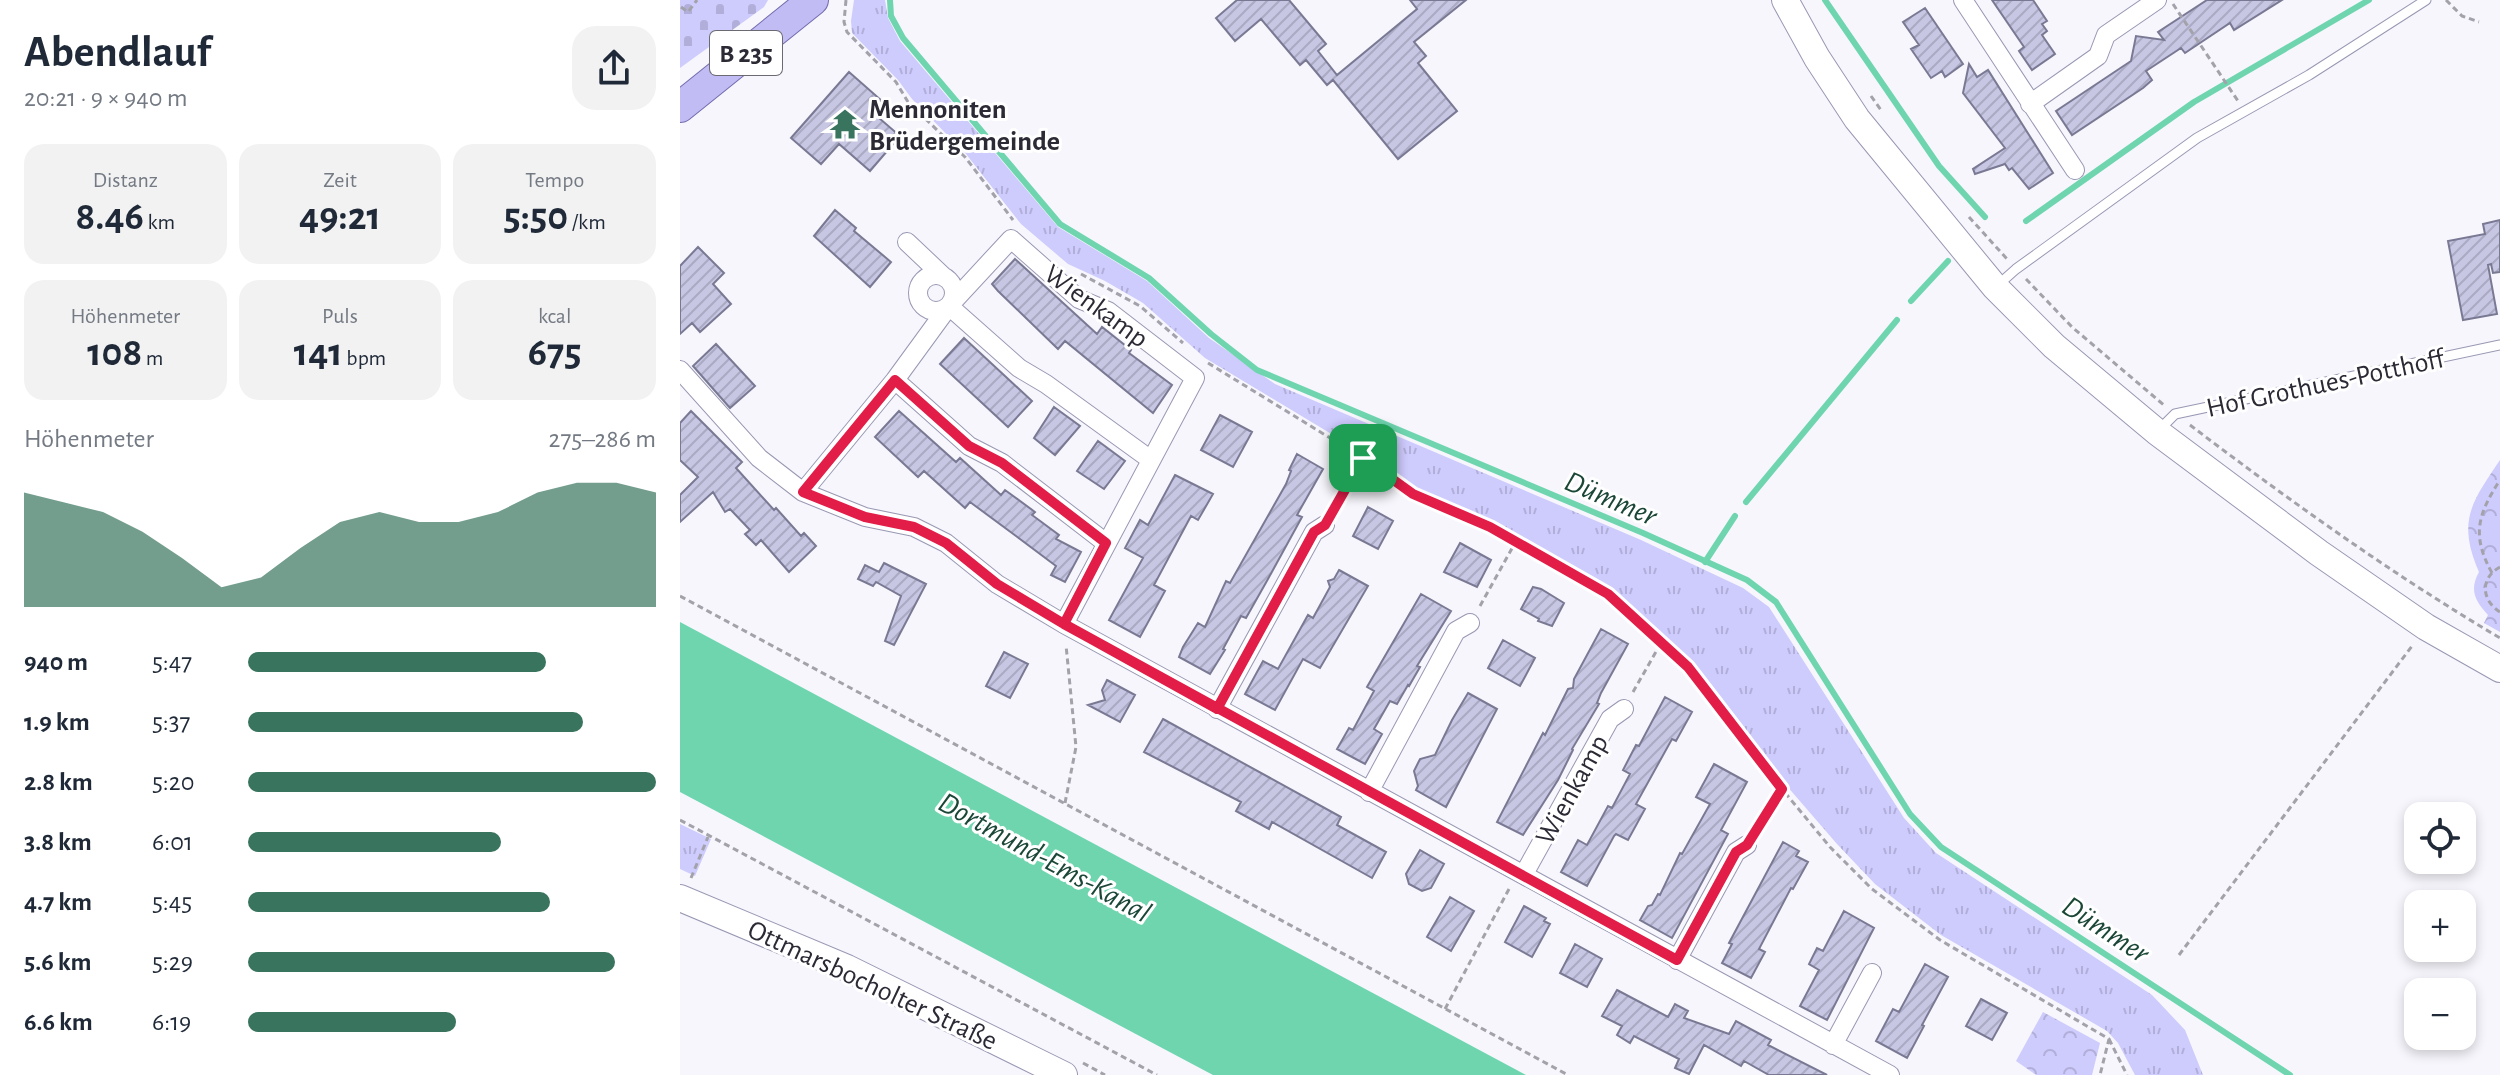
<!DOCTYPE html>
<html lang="de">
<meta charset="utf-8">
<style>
body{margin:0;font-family:"Alegreya Sans",sans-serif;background:#f2f2f3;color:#1f2937;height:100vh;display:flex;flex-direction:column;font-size:30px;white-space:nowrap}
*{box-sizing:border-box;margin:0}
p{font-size:26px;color:#747a83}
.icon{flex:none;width:44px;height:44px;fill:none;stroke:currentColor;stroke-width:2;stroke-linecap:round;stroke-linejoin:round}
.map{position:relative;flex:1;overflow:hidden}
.sheet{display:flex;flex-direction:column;background:#fff;width:680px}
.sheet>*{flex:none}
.fabs{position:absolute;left:1724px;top:802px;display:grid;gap:16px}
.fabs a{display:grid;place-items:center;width:72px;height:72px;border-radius:16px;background:#fff;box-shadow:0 4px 12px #0003;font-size:40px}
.pin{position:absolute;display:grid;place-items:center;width:68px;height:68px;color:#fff;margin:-34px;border-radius:16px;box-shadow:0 4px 12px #0006}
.round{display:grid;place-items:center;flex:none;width:84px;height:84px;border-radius:24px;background:#f2f2f3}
.head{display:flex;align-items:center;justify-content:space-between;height:136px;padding:0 24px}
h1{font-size:44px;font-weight:700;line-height:60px}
.stats{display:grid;grid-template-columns:repeat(3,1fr);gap:12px;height:136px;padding:8px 24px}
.stats div{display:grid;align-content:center;border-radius:20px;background:#f2f2f3;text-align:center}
.stats b{font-size:40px;font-weight:700}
.stats small{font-size:22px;font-weight:400}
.stats p{font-size:22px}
.chart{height:224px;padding:16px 24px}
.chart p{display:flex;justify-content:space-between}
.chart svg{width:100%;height:144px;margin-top:8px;fill:#39745e;opacity:.7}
ul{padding:0 24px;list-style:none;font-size:26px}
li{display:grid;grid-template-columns:128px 96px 1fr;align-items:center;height:60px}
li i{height:20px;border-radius:10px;background:#39745e}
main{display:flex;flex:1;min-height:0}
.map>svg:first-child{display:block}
.grass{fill:url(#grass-tufts)}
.forest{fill:url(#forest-crowns)}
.cemetery{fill:url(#cemetery-stones)}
.water{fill:#6fd5af}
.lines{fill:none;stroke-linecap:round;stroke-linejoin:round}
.stream{stroke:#6fd5af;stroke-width:6}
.building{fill:url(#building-hatch);stroke:#7a7994;stroke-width:2}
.lane-casing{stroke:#9998b3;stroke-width:11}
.street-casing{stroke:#9998b3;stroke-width:20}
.secondary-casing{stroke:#9998b3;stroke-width:28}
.primary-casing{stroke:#736cad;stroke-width:32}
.path{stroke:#a3a2aa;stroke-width:3;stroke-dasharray:6 4;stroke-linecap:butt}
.lane{stroke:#fff;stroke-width:9}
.street{stroke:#fff;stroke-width:18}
.secondary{stroke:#fff;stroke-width:26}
.primary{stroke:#c2bcf5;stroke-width:30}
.route-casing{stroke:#fff;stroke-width:16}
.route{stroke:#e11d48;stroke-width:10}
.labels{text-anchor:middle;stroke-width:6;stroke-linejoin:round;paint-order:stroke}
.shield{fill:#fff;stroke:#6b6a72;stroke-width:2}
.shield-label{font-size:26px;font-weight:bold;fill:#2b2a35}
.poi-label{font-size:28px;font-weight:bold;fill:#2b2a35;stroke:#fff;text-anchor:start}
.street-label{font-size:28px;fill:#2b2a35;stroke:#fff}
.water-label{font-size:30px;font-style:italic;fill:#1b4737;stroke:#fff}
</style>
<main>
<section class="sheet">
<div class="head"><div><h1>Abendlauf</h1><p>20:21 · 9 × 940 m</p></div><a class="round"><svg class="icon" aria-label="share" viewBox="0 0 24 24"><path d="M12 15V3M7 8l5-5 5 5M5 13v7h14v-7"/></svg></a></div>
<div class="stats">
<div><p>Distanz</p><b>8.46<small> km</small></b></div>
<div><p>Zeit</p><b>49:21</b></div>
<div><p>Tempo</p><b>5:50<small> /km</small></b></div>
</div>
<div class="stats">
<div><p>Höhenmeter</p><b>108<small> m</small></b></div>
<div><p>Puls</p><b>141<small> bpm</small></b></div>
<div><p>kcal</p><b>675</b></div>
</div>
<div class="chart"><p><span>Höhenmeter</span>275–286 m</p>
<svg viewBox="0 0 160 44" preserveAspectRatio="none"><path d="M0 44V9L10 12L20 15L30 21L40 29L50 38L60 35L70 26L80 18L90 15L100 18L110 18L120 15L130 9L140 6L150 6L160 9V44z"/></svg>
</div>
<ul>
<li><b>940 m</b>5:47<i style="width:73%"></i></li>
<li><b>1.9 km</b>5:37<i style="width:82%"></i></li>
<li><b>2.8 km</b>5:20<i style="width:100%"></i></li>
<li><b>3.8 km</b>6:01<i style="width:62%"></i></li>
<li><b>4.7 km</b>5:45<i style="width:74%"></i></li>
<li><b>5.6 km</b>5:29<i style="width:90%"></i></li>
<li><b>6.6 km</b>6:19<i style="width:51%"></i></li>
</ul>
</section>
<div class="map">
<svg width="1820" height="1075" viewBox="0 0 1820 1075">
<defs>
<pattern id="grass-tufts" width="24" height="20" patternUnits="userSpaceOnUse" patternTransform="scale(2)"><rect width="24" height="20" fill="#cecbfd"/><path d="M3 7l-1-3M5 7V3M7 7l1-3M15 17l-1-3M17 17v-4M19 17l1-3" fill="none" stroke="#b1aed9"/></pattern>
<pattern id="forest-crowns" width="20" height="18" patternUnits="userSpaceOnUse" patternTransform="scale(2)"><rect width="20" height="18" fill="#cecbfd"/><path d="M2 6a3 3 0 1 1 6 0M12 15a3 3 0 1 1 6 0" fill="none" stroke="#b1aed9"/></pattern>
<pattern id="cemetery-stones" width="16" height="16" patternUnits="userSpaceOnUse" patternTransform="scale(2)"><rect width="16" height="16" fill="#cecbfd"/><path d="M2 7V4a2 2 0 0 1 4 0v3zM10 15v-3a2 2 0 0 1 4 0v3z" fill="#b1aed9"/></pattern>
<pattern id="building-hatch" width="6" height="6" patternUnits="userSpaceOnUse" patternTransform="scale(2)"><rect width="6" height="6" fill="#c7c6e3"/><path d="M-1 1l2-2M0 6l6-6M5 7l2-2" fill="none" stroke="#abaac3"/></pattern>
</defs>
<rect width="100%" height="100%" fill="#f6f6fc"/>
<!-- grass -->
<path class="grass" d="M174 0H205L208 18 220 41 378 227 467 281 529 338 595 384 961 540 1063 588 1089 607 1224 818 1256 853 1472 995 1505 1030 1523 1075H1455L1438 1043 1427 1031 1261 935 1195 884 1157 844 1106 785 1012 663 932 590 812 522 735 490 683 453 525 358 463 303 425 281 388 264 341 224 286 154 232 99 218 80 172 33 171 21Z
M0 824 31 839 15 876 0 869Z"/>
<!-- forest -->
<path class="forest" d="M1820 460V632L1804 623 1808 615C1795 601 1789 590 1799 572 1777 521 1791 503 1820 460Z
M1363 1012 1420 1043 1412 1075H1356L1336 1061Z"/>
<!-- cemetery -->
<path class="cemetery" d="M0 0H88L84 7 0 68Z"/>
<!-- water -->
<path class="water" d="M0 622 846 1075H533L0 792Z"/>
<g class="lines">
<!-- stream -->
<path class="stream" d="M210 0 211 16 223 38 380 224 469 278 531 334 577 370 963 533 1067 580 1096 602 1230 814 1261 847 1610 1075
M1145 0 1259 166 1305 217
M1346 221 1514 102 1689 0
M1231 301 1268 261
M1066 502 1217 320
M1025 562 1055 516"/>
</g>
<!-- building -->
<path class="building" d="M557 0H609L646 44 638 51 657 75 737 9 730 0H786L734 42 746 56 738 63 777 111 718 159 653 80 647 85 626 60 620 65 581 19 555 41 536 18Z
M1312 0H1353L1367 21 1362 24 1367 31 1362 35 1375 54 1352 70 1339 51 1344 47Z
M1527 0H1602L1554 30 1550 23 1505 53 1501 48 1466 71 1472 80 1463 88 1392 135 1376 111 1451 61 1456 36 1484 40 1478 32Z
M1245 8 1283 64 1265 77 1262 71 1251 78 1231 49 1239 45 1223 22Z
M1289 64 1297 77 1308 70 1373 173 1349 189 1332 168 1329 170 1325 164 1295 174 1293 169 1325 148 1283 93Z
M169 72 202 101 192 112 220 136 190 171 159 144 141 164 111 138Z
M155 210 176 228 174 231 211 262 190 287 134 236Z
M1820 220V272L1813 273 1811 264 1808 265 1817 314 1783 320 1768 241 1805 234 1803 224Z
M18 247 44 273 33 284 51 304 20 332 12 323 0 334V266Z
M335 259 417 334 422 327 451 350 449 353 492 385 473 413 385 341 378 349 318 291 312 284Z
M284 338 352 401 328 427 260 364Z
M36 344 75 386 50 408 13 366Z
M374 407 400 426 375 455 354 438Z
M11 411 62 462 56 468 94 510 96 508 121 536 124 533 136 546 109 572 81 540 76 545 65 534 70 530 50 509 45 512 33 492 0 522V495L18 477 0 460V423Z
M219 411 276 462 280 458 321 495 325 490 355 512 352 515 379 535 376 539 401 552 385 582 371 575 376 566 336 536 290 502 285 508 244 471 238 477 195 437Z
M540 415 572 432 553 467 521 450Z
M418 441 445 461 424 489 397 471Z
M617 454 643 469 617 515 622 517 588 579 566 618 561 616 543 649 545 650 530 674 499 657 503 647 518 623 525 627 546 581 550 583 606 484 611 471 609 470Z
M495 475 533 494 518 520 511 516 474 585 485 591 460 637 429 620 463 558 445 548 460 520 468 525Z
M688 507 713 521 698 549 673 536Z
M780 543 811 560 797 587 764 572Z
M204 563 246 584 214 645 205 641 221 596 196 582 193 586 178 579 185 565 199 572Z
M659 570 688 586 640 668 623 659 595 710 565 694 583 661 598 669 628 615 633 618 650 587 648 581 654 579Z
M853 587 861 589 884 603 872 626 858 621 859 619 841 609Z
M741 594 771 611 737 666 740 667 729 686 728 685 717 704 710 701 694 729 702 734 685 764 657 749 669 728 673 730 694 691 687 687Z
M921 629 948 644 921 693 917 703 919 704 892 749 893 750 878 780 843 835 817 822 863 733 865 735 888 689 893 688 894 679Z
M823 640 855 658 840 686 808 668Z
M324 652 348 664 330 698 306 686Z
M427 680 455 695 440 722 408 705 425 700 422 690Z
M788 693 817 709 766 807 736 790 738 786 734 771 740 759 755 755 772 720Z
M985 697 1012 712 996 741 992 739 956 804 965 809 948 840 936 834 934 836 907 886 881 872 898 840 907 845 928 806 932 808 950 774 943 770 956 745 959 746Z
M483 719 661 817 657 825 706 852 692 878 592 822 589 829 556 811 561 802 464 752Z
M1034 764 1067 782 1041 830 1048 834 992 938 960 920 968 906 972 905 978 894 980 895 1000 853 1002 854 1030 804 1016 797Z
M1103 842 1119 851 1116 856 1128 862 1113 889 1111 888 1079 949 1085 952 1071 978 1042 963 1052 944 1049 943Z
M740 850 764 864 751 888 742 891 729 884 726 874Z
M770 897 794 911 771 951 747 937Z
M844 906 866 918 864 921 870 924 852 957 825 942Z
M1164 911 1194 928 1147 1020 1120 1006 1139 970 1129 964 1137 948 1143 951Z
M895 944 922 959 907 987 880 973Z
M1245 964 1268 977 1242 1025 1244 1026 1227 1058 1196 1041 1213 1009 1219 1012Z
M937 990 988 1017 995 1004 1008 1011 1004 1018 1049 1034 1056 1021 1091 1040 1088 1045 1147 1075H1089L1064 1061 1061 1066 1024 1045 1009 1074 995 1068 999 1059 954 1036 950 1043 937 1035 942 1026 922 1016Z
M1301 999 1327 1013 1312 1040 1286 1026Z"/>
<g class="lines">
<!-- lane casing -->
<g class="lane-casing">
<path id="lane" d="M1318 285 1336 269 1517 138 1629 75 1746 0
M1479 430 1495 414 1820 345"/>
</g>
<!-- street casing -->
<g class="street-casing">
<path id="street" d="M1283 0 1395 170
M1350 104 1418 56 1426 35 1477 0
M227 242 264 277
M238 293a18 18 0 1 1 36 0a18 18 0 1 1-36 0Z
M269 306 339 368 366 384 471 460
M0 370 79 458 123 492 185 517 234 527 266 543 317 584 384 624 1210 1075
M215 380 289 446 322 463 426 543
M123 492 215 380 269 306 331 239 399 299 428 311 515 378 384 624
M537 709 634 532 645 525
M689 792 776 631 790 623
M844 874 930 719 944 709
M997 960 1056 852 1067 845
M1153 1045 1192 973"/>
</g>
<!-- secondary casing -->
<g class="secondary-casing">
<path id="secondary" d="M1105 0 1137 58 1177 119 1315 287 1374 346 1477 432 1639 553 1746 627 1820 669
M0 898 167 968 384 1075"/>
</g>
<!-- primary casing -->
<g class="primary-casing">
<path id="primary" d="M0 107 133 0"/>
</g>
<!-- path -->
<path class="path" d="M166 0 164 22 167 32 216 82 228 102 285 157 333 220
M1766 0 1782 16 1799 22
M1493 4 1558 101
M1 7 8 12 17 0
M1191 96 1201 110
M1289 217 1327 259
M401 274 460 306 503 343
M1346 279 1392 327 1485 406
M528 363 699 468 733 494 810 527 928 594 1008 667 1102 789 1150 847 1192 889 1260 940 1429 1039 1420 1075
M1510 425C1610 501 1712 574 1820 638
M653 511 683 458
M1820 567C1800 578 1801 600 1820 612
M1812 573C1791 535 1798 514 1820 480
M0 596 888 1075
M800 606 835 543
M953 692 981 643
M385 803 396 747 386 645
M0 820 477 1075
M1076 831 1101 790
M11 878 28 837
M1499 955 1732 646
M765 1009 829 889
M1429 1039 1447 1075
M403 1063 425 1075"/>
<!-- lane -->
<use href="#lane" class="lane"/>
<!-- street -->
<use href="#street" class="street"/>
<!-- secondary -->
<use href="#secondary" class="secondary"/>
<!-- primary -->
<use href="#primary" class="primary"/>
</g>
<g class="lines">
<!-- route casing -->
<g class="route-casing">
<path id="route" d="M683 458 645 525 634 532 537 709 384 624 317 584 266 543 234 527 185 517 123 492 215 380 289 446 322 463 426 543 384 624C588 737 793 846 997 960L1056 852 1067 845 1102 789 1008 667 928 594 810 527 733 494 683 458"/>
</g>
<!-- route -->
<use href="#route" class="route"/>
</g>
<!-- icons -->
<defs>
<g id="temple-bare" transform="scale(2.4)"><path d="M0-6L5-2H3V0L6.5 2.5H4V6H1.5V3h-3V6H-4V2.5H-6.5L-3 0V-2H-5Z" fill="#39745e" stroke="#fff" stroke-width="2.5" paint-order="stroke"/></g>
</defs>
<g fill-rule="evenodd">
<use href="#temple-bare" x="165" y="124"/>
</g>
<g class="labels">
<!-- shield labels -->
<rect class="shield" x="30" y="31" width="72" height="44" rx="6"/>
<g class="shield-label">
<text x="66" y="62">B 235</text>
</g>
<!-- poi labels -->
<g class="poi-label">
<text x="189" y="118">Mennoniten<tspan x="189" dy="32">Brüdergemeinde</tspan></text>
</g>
<!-- street labels -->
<g class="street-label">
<text transform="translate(417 305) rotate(36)" y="10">Wienkamp</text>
<text transform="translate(1645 382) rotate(-12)" y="10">Hof Grothues-Potthoff</text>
<text transform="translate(891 789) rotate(-61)" y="10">Wienkamp</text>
<text transform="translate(193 984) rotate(25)" y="10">Ottmarsbocholter Straße</text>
</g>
<!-- water labels -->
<g class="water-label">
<text transform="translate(931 498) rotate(23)" y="10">Dümmer</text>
<text transform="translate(365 857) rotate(29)" y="10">Dortmund-Ems-Kanal</text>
<text transform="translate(1426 929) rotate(33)" y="10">Dümmer</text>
</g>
</g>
</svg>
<div class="fabs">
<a><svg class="icon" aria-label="locate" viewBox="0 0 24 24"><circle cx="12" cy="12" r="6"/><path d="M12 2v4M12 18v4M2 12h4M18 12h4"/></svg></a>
<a>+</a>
<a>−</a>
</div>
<div class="pin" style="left:683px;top:458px;background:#1e9e55"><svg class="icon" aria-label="arrive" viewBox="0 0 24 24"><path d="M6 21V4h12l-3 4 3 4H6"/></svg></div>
</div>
</main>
